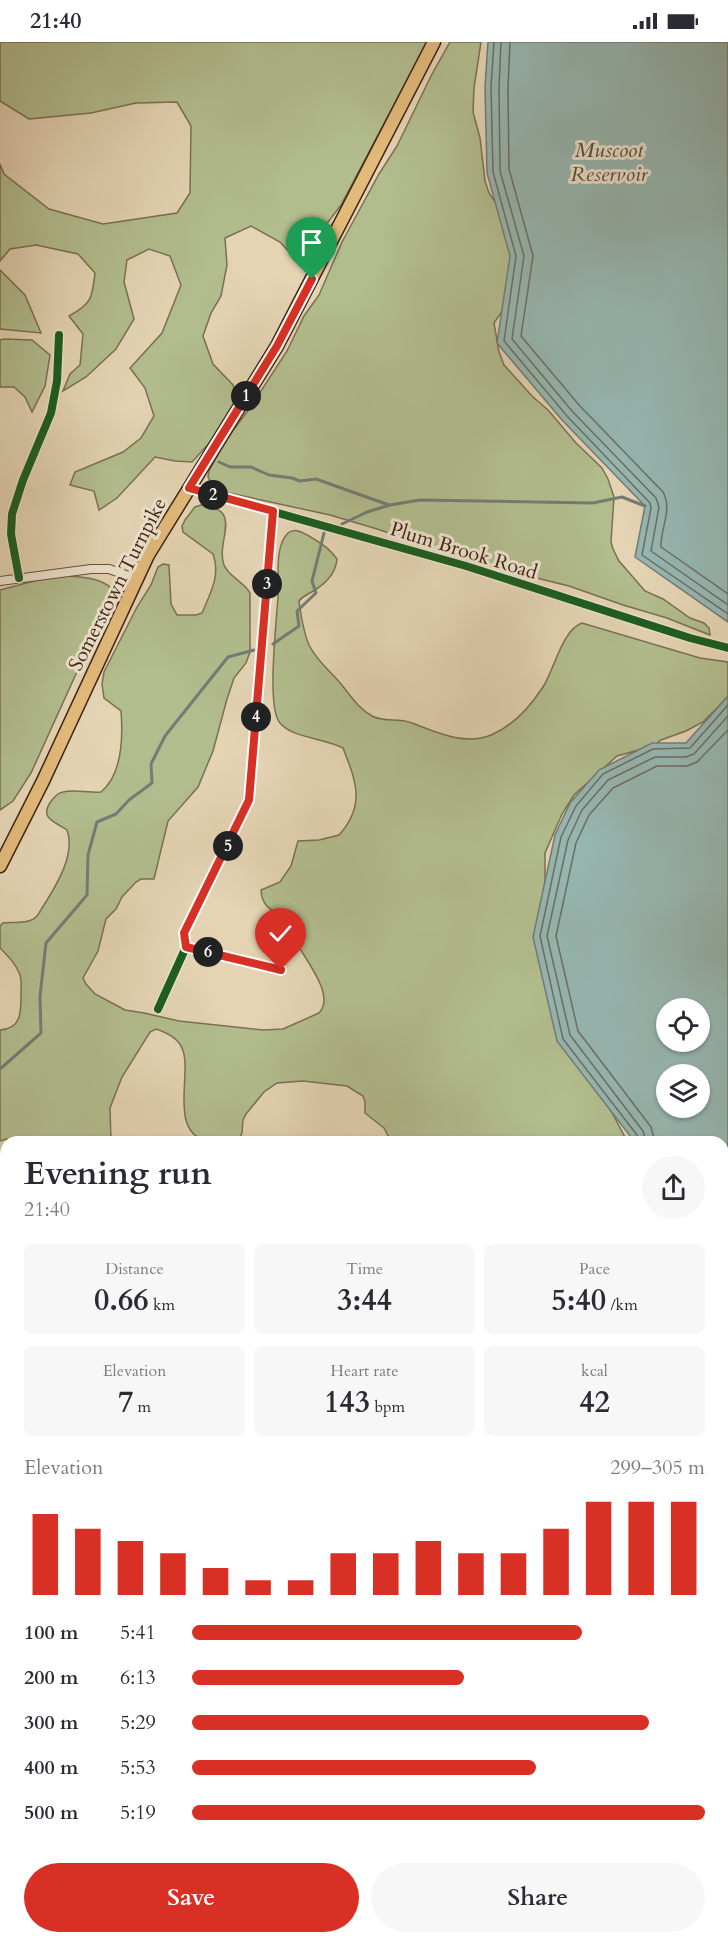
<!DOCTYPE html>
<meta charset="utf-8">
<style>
body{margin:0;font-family:Cardo,serif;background:#f7f7f7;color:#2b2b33;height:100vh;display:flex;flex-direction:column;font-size:22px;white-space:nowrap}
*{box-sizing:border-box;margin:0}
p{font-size:20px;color:#7c7c81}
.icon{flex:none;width:33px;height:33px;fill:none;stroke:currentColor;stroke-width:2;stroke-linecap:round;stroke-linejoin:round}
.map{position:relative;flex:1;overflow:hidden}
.sheet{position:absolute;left:0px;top:1094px;width:729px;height:808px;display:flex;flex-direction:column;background:#fff;border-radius:18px 18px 0 0;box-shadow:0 2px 4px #0004}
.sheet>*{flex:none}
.buttons{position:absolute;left:656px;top:956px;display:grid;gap:12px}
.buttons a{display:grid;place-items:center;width:54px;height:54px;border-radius:50%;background:#fff;box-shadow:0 2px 4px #0004;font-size:30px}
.pin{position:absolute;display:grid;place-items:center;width:51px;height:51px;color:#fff;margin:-62px -26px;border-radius:50% 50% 50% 0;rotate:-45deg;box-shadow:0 0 6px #0007}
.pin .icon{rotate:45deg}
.km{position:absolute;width:30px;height:30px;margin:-15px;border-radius:50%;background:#222;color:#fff;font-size:16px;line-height:30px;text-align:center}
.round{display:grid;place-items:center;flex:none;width:63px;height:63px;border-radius:32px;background:#f7f7f7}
.head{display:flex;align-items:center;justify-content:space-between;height:102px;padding:0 24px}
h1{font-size:33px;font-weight:700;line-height:45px}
.stats{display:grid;grid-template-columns:repeat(3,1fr);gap:9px;height:102px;padding:6px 24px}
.stats div{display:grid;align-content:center;border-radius:9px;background:#f7f7f7;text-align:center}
.stats b{font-size:30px;font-weight:700}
.stats small{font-size:16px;font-weight:400}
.stats p{font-size:16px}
.chart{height:168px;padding:12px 24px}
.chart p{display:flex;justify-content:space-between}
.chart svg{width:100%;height:108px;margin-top:6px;stroke:#d93025;stroke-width:6}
.action{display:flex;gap:12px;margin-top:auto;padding:12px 24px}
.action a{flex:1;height:69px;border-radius:36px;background:#d93025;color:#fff;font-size:24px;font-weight:700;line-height:69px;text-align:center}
.action a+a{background:#f7f7f7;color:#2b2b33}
ul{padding:0 24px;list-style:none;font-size:20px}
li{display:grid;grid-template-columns:96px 72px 1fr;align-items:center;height:45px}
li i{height:15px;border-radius:8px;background:#d93025}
.status{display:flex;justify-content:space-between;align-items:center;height:42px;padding:0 30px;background:#fff;direction:ltr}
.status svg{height:16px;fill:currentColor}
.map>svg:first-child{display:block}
.green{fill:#b2bd8e;stroke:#7a7052;stroke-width:1.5}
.water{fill:#96b7b2;stroke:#747c74;stroke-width:1.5;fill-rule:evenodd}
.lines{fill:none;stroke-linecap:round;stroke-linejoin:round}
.shore{stroke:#6c6e64;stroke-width:1.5}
.stream{stroke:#747c74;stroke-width:3}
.minor-casing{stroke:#6a503e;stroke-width:10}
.primary-casing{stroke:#412417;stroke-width:15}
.minor{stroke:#ede3ce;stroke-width:8}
.primary{stroke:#e2ba7a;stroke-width:12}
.cycleway-casing{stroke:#ede3ce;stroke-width:11}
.cycleway{stroke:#1b5e20;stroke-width:8}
.route-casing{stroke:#fff;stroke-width:12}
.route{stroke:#d93025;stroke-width:8}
.labels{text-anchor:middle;stroke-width:6;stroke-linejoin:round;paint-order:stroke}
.street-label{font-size:20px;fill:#412417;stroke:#ede3ce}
.water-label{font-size:21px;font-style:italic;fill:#56493e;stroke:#ede3ce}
</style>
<div class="status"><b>21:40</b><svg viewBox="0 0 49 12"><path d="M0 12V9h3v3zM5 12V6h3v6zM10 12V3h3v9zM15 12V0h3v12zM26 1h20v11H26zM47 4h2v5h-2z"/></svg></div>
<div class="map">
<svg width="728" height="1901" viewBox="0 0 728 1901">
<rect width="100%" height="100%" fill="#e4d4b4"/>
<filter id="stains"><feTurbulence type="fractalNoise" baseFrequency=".00333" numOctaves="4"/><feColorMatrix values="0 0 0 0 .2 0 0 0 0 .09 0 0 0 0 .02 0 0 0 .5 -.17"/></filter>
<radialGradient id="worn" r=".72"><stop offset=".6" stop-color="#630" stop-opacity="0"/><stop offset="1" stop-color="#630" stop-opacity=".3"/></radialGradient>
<!-- green -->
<path class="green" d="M0 0H427L341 163 306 209 291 212 280 200 251 184 225 196 227 223 221 254 211 271 203 294 213 322 233 343 237 357 222 387 192 420 175 419 155 415 117 456 99 468 94 449 70 443 75 430 123 410 141 396 154 374 145 346 130 326 162 291 181 243 170 214 149 207 127 218 124 240 134 277 116 307 86 335 63 349 70 332 80 323 83 292 69 274C93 261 92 255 95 231L78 212 36 203 10 207 0 219V122L4 132 49 167 103 182 177 171 190 151 191 84 177 60 136 61 91 71 29 77 0 59Z
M450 0H481L474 46 473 70 480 96 485 139 489 151 500 167 520 186 509 259 494 281 499 310 504 323 532 354 548 368 576 401 602 426 608 437 614 455 611 500 613 507 619 519 645 549 663 557 690 576 704 581 709 586 710 593 667 576 623 563 569 544 496 526 377 487 330 473 220 449 211 440 208 435 209 429 226 398 252 363 287 309 304 274 319 253 342 200 379 132 397 104 432 32Z
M0 228 25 253 41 291 0 287Z
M4 297 32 298 50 313 45 344 32 370 25 355 14 345H0V298Z
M201 463C245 467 215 499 224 523 229 535 244 540 250 551V610L246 621 234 636 227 657 213 709 198 745 168 779 154 837H141L136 840 122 855 116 867 106 877 98 909 83 936 86 942 95 952 125 968 144 971 179 979 263 988 283 987 319 971C336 954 305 917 296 900 293 894 292 888 290 882 283 869 262 872 261 848L280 840 291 824 298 799 319 798 339 793C366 763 356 739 343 706 324 696 292 696 280 681 266 666 277 577 278 554 279 540 277 526 279 512 280 505 283 496 288 491 295 485 303 491 309 494 322 502 328 505 337 517 336 530 326 541 315 548 309 552 304 553 299 559 301 574 303 589 309 603 316 618 331 630 341 642 351 654 358 666 372 674 385 681 399 675 412 681 436 690 465 704 491 693 513 684 530 665 543 645 555 626 562 588 582 581L700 616 728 620V655L703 680 686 689 661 698 653 704 617 714 574 753 562 772 545 811V856L599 1046 627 1099H391L384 1086 365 1071V1060L363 1054 347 1044 303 1039 277 1041 264 1050 246 1072 243 1078 242 1091 238 1099C229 1099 215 1102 206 1099 168 1088 193 1030 182 1006 178 996 165 990 156 987L150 990 122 1035 110 1066 111 1099 14 1100 6 1097 0 1099V988C22 987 21 969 21 952 21 946 22 939 20 933 16 922 8 914 0 906V884L3 881C13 880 29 882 36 875 39 872 41 867 44 863 56 844 76 812 67 788 54 779 38 776 52 758 56 754 57 751 63 750 75 747 88 751 101 750 123 732 123 695 121 669L104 656 102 642 104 630 137 565 151 543 158 525 163 522 169 523 171 562 177 573H196L202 571C210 552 221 533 213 512L183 490 182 484 185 478 195 465Z
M61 534C76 534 100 535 111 546L110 557 31 731 13 759 0 768V548L34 539Z
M6 1431V1742L0 1743V1469L2 1464 0 1432Z
M723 1453 728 1461V1901H610L607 1896H723Z"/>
<!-- water -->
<path class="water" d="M488 0H728V580L635 515 645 464 562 378 497 301 510 214 487 131 485 45Z
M728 654V1458L723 1449V1100L634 1099 557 999 533 895 555 793 570 761 599 728 652 701H686ZM666 966H699V999H666ZM666 1032H699V1065H666Z"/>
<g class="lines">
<!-- shore -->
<path class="shore" d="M494 0 491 45 493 130 516 214 504 299 567 374 650 461 651 466 642 513 728 572
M501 0 499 45 500 129 524 214 512 297 572 369 656 456 659 465 651 509 728 563
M510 0 508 46 509 127 533 214 521 294 579 363 663 450C673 468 660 487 661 505L728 552
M638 1100 637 1093 563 997 540 894 561 795 576 764 603 732 653 707 690 706 728 663
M646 1100 643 1089 570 993 547 894 568 798 582 768 608 738 655 715H686L694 712 728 674
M655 1100 651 1085 578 989 556 894 576 801 589 773 613 746 657 724H687L697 720 728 688"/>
<!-- stream -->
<path class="stream" d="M219 420 230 425H251L269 433 292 436 300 439 316 437 389 463
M342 482 367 470 390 463 420 458 593 461 622 455 645 464
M273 602 299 584 297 569 316 551 312 539 324 491
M0 1027 41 991 40 954 46 901 87 853 88 813 97 780 116 772 129 758 152 741 151 722 165 694 228 615 254 608"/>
<!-- minor casing -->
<g class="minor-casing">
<path id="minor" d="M189 446 466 524 690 596 728 606
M19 536 11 492 12 472 23 438 51 371 57 339 59 293
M0 539 91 527H109L137 537
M186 905 281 928
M158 967 186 905 184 891 249 758 272 469
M359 1896V1901
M113 1901 132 1896"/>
</g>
<!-- primary casing -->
<g class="primary-casing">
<path id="primary" d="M0 824 43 739 148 513 277 304 434 0"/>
</g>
<!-- minor -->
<use href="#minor" class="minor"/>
<!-- primary -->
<use href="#primary" class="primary"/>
<!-- cycleway casing -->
<g class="cycleway-casing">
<path id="cycleway" d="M189 446 466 524 690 596 728 606
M19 536 11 492 12 472 23 438 51 371 57 339 59 293
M158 967 186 905 184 891 249 758 272 469"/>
</g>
<!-- cycleway -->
<use href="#cycleway" class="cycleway"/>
</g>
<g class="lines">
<!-- route casing -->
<g class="route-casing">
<path id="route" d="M281 928 186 905 184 891 249 758 273 469 189 446 277 304 312 237"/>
</g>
<!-- route -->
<use href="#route" class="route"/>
</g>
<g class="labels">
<!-- street labels -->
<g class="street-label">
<text transform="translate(464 508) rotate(17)" y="7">Plum Brook Road</text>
<text transform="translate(117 542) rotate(-63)" y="7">Somerstown Turnpike</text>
</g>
<!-- water labels -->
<g class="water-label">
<text x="609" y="115">Muscoot<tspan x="609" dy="24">Reservoir</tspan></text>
</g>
</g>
<rect width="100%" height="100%" filter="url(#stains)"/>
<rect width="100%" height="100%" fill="url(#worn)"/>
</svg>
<div class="buttons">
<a><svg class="icon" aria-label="locate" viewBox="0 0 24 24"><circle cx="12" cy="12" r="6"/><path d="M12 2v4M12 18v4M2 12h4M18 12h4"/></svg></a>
<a><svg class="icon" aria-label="layers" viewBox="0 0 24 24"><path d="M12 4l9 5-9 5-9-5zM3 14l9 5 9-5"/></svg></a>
</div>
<div class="pin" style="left:312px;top:237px;background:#1e9e55"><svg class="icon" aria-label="arrive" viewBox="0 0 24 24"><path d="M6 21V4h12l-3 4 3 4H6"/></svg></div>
<div class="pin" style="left:281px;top:928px;background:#d93025"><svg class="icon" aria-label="check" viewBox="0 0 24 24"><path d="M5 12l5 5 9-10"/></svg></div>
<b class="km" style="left:246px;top:354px">1</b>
<b class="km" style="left:213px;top:453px">2</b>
<b class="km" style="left:267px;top:542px">3</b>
<b class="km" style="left:256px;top:675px">4</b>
<b class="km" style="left:228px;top:804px">5</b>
<b class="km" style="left:208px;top:910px">6</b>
<section class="sheet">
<div class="head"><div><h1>Evening run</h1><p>21:40</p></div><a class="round"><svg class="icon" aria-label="share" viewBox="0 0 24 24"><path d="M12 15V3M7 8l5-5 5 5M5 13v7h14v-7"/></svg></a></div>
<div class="stats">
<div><p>Distance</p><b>0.66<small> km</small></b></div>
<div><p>Time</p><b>3:44</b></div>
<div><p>Pace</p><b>5:40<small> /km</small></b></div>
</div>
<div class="stats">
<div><p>Elevation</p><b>7<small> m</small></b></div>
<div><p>Heart rate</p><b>143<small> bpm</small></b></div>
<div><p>kcal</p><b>42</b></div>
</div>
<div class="chart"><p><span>Elevation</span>299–305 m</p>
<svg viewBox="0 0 160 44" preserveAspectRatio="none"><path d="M5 44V11M15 44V17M25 44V22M35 44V27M45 44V33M55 44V38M65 44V38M75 44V27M85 44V27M95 44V22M105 44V27M115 44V27M125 44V17M135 44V6M145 44V6M155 44V6"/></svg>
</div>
<ul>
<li><b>100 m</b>5:41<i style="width:76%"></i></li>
<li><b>200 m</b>6:13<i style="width:53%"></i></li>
<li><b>300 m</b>5:29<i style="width:89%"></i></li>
<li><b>400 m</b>5:53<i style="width:67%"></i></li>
<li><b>500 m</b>5:19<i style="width:100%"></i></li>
</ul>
<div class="action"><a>Save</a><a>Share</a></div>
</section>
</div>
